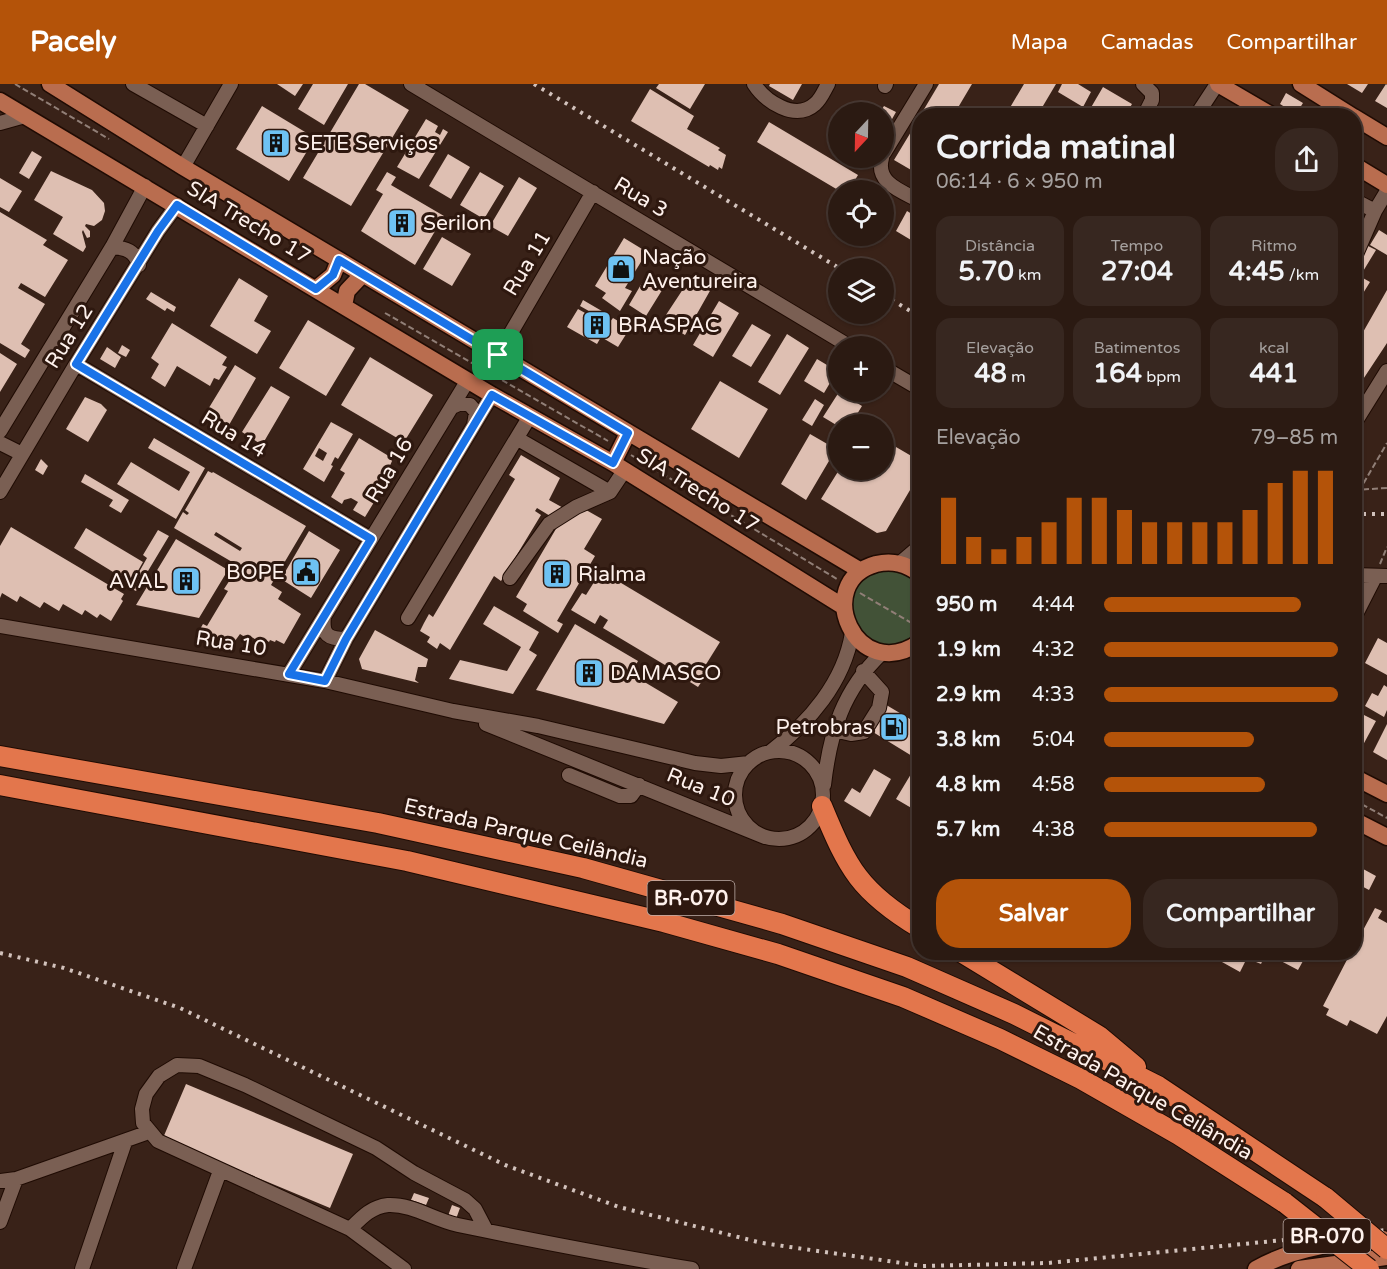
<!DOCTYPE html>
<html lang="pt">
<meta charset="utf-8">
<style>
body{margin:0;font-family:"Varela Round",sans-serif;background:#372720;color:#f1f3f6;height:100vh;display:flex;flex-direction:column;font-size:22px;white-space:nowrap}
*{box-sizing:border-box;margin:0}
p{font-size:20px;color:#a6a19f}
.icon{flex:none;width:33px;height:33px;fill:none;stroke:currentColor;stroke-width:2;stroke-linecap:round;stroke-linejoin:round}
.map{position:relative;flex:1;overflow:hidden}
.sheet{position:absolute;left:912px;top:24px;width:450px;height:852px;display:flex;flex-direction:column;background:#2b1a12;border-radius:24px;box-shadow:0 2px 4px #0004,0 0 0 2px #473832}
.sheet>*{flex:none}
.needle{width:39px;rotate:202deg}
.buttons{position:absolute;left:828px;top:18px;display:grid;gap:12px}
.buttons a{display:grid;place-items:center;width:66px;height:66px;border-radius:50%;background:#2b1a12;box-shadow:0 2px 4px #0004,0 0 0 2px #473832;font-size:30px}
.pin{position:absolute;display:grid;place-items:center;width:51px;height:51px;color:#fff;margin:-26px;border-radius:12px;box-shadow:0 3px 9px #0006}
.round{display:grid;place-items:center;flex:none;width:63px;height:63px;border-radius:24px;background:#372720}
.summary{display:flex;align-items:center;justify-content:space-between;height:102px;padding:0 24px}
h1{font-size:33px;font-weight:700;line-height:45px}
.stats{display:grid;grid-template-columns:repeat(3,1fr);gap:9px;height:102px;padding:6px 24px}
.stats div{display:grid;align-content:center;border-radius:15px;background:#372720;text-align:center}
.stats b{font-size:26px;font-weight:700}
.stats small{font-size:16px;font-weight:400}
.stats p{font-size:16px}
.chart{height:168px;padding:12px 24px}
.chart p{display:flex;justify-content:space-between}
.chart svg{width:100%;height:108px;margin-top:6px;stroke:#b45309;stroke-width:6}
.cta{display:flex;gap:12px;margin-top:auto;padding:12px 24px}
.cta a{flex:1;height:69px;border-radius:24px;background:#b45309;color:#fff;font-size:24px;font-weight:700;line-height:69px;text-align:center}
.cta a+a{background:#372720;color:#f1f3f6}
ul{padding:0 24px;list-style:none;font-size:20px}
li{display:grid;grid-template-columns:96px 72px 1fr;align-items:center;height:45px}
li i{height:15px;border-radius:8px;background:#b45309}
header{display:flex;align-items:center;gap:36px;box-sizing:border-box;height:84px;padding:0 30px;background:#b45309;color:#fff}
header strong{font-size:28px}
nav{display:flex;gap:33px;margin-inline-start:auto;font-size:21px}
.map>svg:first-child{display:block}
.green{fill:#425237}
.building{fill:#debfb2;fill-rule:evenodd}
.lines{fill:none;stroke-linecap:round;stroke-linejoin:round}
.minor-casing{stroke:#1f0b03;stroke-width:16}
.major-casing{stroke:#1f0b03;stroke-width:19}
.highway-casing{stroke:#1f0b03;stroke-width:22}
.path{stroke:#917f77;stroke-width:2;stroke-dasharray:6 3;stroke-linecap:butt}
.minor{stroke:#7a5f53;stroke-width:14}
.major{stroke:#b96d4f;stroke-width:16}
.highway{stroke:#e3764c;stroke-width:20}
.rail{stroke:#d2c2bc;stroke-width:4;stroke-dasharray:3 6;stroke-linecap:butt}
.highway-bridge-casing{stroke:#1f0b03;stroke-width:22;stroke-linecap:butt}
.highway-bridge{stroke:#e3764c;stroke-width:20}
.route-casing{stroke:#fff;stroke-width:12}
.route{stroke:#1a73e8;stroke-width:8}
.labels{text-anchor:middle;stroke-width:6;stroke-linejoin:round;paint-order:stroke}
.shield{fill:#2e180f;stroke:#c0b0aa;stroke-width:1.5}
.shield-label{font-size:20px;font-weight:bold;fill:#fef1ec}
.poi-label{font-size:21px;fill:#fef1ec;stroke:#2e180f;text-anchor:start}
.street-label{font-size:21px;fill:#fef1ec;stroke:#2e180f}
</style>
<header>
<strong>Pacely</strong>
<nav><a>Mapa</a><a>Camadas</a><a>Compartilhar</a></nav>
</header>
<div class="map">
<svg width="1387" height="1185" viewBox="0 0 1387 1185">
<rect width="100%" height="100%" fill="#392218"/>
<!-- green -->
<path class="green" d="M895 485 920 499V549L916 553 891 563 866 556 849 526C859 492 861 491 895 485Z"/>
<!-- building -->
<path class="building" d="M277 0H303L295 12Z
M313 0H348L324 41 298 25Z
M359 0H365L409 26 351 122 303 94Z
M659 0H705L690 25 656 4Z
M770 0H802L793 16 769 2Z
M939 0H972L953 32H920Z
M1024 0H1056L1037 32H1005Z
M1062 0H1078L1091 8 1083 23 1058 8Z
M1347 0H1368L1362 9Z
M1386 0 1387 1V24L1375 17Z
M1103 3 1132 20 1125 32H1086Z
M650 5 694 32 687 45 720 64 718 66 726 71 722 85 719 83 718 86 710 81 709 83 631 37Z
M1286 9 1303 19 1296 30 1280 20Z
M262 22 315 54 289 97 236 65Z
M884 22 896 28 887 44 884 42V28H880Z
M920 33V88L918 90 894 76Z
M426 35 438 42 435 48 440 51 443 45 448 48 419 95 397 83Z
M769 38 858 91 849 106H838L757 58Z
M32 67 42 73 29 95 19 89Z
M448 70 470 83 451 115 429 102Z
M51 87 92 106 104 119 105 127 102 136 94 142 86 140 85 142 90 147V153L87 154 83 146 82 148 86 163 83 168 53 150 63 133 34 116Z
M387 88 396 93 391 101 444 132 415 181 361 147 383 110 376 106Z
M480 88 504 102 484 135 460 121Z
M519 93 537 104 508 152 490 142Z
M0 94 22 107 9 128 0 123Z
M884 125 893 131 884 148Z
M907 127 920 135V141L911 156 896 147Z
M0 128 47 156 43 161 68 176 45 213 21 199 18 204 45 220 21 260 30 266 25 274 0 259Z
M1379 146 1387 151V171L1370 161Z
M442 153 471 170 452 202 423 185Z
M624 154 647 168 625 204 632 207 620 227 602 214 606 209 595 202Z
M1368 162 1376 166 1362 189 1355 185Z
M1354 189 1370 198 1354 224Z
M646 192 664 203 646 232 629 221Z
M691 193 711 205 685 251 662 237Z
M239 194 268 212 254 237 271 247 257 270 210 242Z
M1387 206V259L1354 309V264Z
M151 208 176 223 174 228 167 224 165 227 146 215Z
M583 216 607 230 604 236 609 239 613 234 630 244 618 263 601 253 597 260 567 243 578 225 594 234 596 231 580 222Z
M719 217 739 229 713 273 693 261Z
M308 236 355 264 326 312 279 284Z
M172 239 227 273 222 281 227 283 219 296 214 294 210 302 177 282 165 303 151 294 159 280 151 274Z
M752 240 771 251 751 283 732 272Z
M787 250 809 264 780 311 758 298Z
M122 261 130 266 126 273 118 269Z
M107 263 121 273 115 284 100 275Z
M0 269 17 280 0 308Z
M370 273 433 311 404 358 341 321Z
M817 275 837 287 824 309 804 297Z
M235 281 256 294 229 341 207 327Z
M720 297 768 325 739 374 691 345Z
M271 302 290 313 262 361 242 348Z
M839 308 862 322 851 340H838V342L823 333Z
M85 313 101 320 107 326 88 358 66 345Z
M815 315 824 321 812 342 802 336Z
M331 338 353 350 338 375 335 373 331 381 333 382 324 398 303 385ZM319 364 327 369 323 377 315 372Z
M810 350 836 365 806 416 781 400Z
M154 354 205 384 176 435 117 400 131 378 179 407 190 388 148 364Z
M359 354 387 371 392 377 389 384 390 392 365 433 353 426 358 418 351 414 344 416 342 420 331 413 345 389 340 386Z
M884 356 920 377V389L886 447 877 449 821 415 839 386H884Z
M521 371 560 394 549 416 567 426 572 418 602 435 584 465 595 472 557 537 563 540 558 549 523 527 527 520 516 513 560 438 537 424 535 427 541 431 501 497 494 492 450 566 440 559 437 565 427 558 430 553 420 547 424 539 429 530 433 533 515 395 509 391Z
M41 375 48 382 43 391 35 386Z
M208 387 212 389 213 388 306 442 271 501 282 508 278 515 301 530 284 560 276 556 275 558 270 556 269 558 261 553 258 557 250 552 248 555 240 550 232 561 224 556 222 559 214 554 212 557 202 552 201 554 196 552 203 540 207 542 228 507 224 505 239 482 174 444 183 428 187 431 189 429 185 426ZM216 448 242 464 240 467 214 451Z
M85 390 129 416 121 429 109 422 113 416 81 398Z
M11 443 124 510 121 515 123 517 111 537 100 530 97 534 85 526 82 531 63 520 59 527 44 518 40 524 20 512 17 518 2 509 0 514V462Z
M86 444 143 478 131 499 74 464Z
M158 446 169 452 136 507 130 504 147 474 143 471Z
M309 447 340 466 311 514 281 495Z
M176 455 228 486 199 534 136 521Z
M601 487 720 558 705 582 710 585 698 603 690 598 694 593 673 580 670 584 603 544 608 536 600 531 595 540 571 526 582 509 586 511Z
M494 522 539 548 529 566 537 571 513 610 449 595 460 576 507 587 521 563 483 540Z
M575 540 638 577 631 590 678 618 664 640 536 606Z
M375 546 428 575 426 583H418L415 596 419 599 362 585 359 575Z
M1378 554 1387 559V591L1365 579Z
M1384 601 1387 603V626L1384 633 1365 622 1372 609 1378 612Z
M883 619 920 641V659L912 672 868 645Z
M1364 631 1376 637 1363 661 1354 657V649Z
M1387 640V676L1373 668Z
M920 675V729L896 715Z
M874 685 891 695 870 733 844 717 852 704 860 709Z
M1354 780 1376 792 1369 806 1354 798Z
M1375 824 1382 827 1378 834 1387 839V932L1377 950 1350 936 1347 942 1326 931 1329 925 1323 922 1351 868H1354V863Z
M1204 868H1250L1240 888Z
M1261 868H1308L1298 886 1266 869 1261 880 1256 878Z
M186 1000 353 1070 330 1124 163 1054Z
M414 1109 429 1114 426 1121 411 1116Z
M452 1121 460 1124 456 1135 448 1132Z"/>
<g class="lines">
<!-- minor casing -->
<g class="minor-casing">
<path id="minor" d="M133 0 207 42
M411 0 849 262
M754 0C765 17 795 38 815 20 821 15 824 7 828 0
M1143 0 1152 9V16L1144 32
M885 2 886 0
M1196 32 1217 0
M0 39 25 32
M884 69 926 0
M882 74C875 99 901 107 920 117
M183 83 231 0
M1354 116 1375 127 1387 107
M112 163C126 164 135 167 139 181
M1354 175 1375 127
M498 271 593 108
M76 280 371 455
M884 284 920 305
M452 323 461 319 470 321 476 328 474 341
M1354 340 1387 287
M0 347 112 163 145 102
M518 355 610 408
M0 359 22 370
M0 408 76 280 158 147 177 121
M900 479 920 462
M1354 491 1387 492
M510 494 549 440 576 423 610 408 624 387
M324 533C322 551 328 555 346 555
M408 534 530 332
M1354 534 1375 493
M0 542 325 597 453 627 538 642 695 679 721 682 749 679
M289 590 468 296
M325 597 346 555 492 311
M486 640 765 753
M834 646 851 650 864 648 879 624 882 608 863 587
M735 711a44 44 0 1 1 88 0a44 44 0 1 1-88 0Z
M770 668C809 639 844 598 852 549
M569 691 620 712H631L639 701
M824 701C830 648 843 606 882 569
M0 1097 16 1095 149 1048
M0 1138 16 1095
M350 1145C362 1133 371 1123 388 1121 413 1120 434 1136 458 1141 536 1157 614 1172 692 1185
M82 1185 125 1058
M184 1185 220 1087
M404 1185 350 1145 158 1057 143 1039 142 1025 146 1010 159 992 177 981 199 982 245 1001 376 1064 414 1089 465 1116 475 1125 486 1146"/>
</g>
<!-- major casing -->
<g class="major-casing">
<path id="major" d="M50 0 183 83 861 487
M1218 0 1273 32
M1301 0 1352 32
M0 17 492 311 613 379 844 523
M1354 33 1387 53
M1354 81 1387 101
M316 205 333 191 339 176
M344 222 347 207 363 190
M613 379 628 349
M920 490C906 480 893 476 876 480 811 498 856 603 920 558
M1354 693 1387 710
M1354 736 1387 753
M1256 1185C1292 1164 1342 1157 1383 1155
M1299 1185 1387 1173"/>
</g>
<!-- highway casing -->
<g class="highway-casing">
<path id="highway" d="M0 672 378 739 583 784 782 840 907 883 1014 930 1158 1002 1326 1114
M0 701 407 777 664 838 778 870 903 913 1000 955 1081 995 1179 1051 1285 1119
M822 722C848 785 860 808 920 844
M961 868 1099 952 1136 983"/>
</g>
<!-- path -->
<path class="path" d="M15 0 109 55
M1225 32 1227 23
M385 229 608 357
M631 371 837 495
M1354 406 1387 404
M1359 407 1387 359
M1380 480 1387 463
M860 509 920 544
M1354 716 1387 734"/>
<!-- minor -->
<use href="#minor" class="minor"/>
<!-- major -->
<use href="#major" class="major"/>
<!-- highway -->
<use href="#highway" class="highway"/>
<!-- rail -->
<path class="rail" d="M534 0 839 184
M884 211 920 233
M1354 430H1387
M0 869 64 884 180 924 505 1081 619 1123 762 1159 923 1182 1048 1179 1387 1146"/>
<!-- highway-bridge casing -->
<g class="highway-bridge-casing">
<path id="highway-bridge" d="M1326 1114 1387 1165
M1285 1119 1369 1185"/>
</g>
<!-- highway-bridge -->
<use href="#highway-bridge" class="highway-bridge"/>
</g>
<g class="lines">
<!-- route casing -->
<g class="route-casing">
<path id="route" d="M177 121 316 205 333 191 339 176 628 349 613 379 492 311 346 555 325 597 289 590 371 455 76 280 158 147Z"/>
</g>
<!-- route -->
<use href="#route" class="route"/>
</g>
<!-- icons -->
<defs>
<g id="building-square" transform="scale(1.5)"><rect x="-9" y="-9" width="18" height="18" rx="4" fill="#6ec2f3" stroke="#2e180f"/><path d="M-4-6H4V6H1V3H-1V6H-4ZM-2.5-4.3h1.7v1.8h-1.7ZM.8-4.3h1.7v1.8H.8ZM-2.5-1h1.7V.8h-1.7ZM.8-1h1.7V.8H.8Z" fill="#111"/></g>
<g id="shop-square" transform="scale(1.5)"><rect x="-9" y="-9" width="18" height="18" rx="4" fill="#6ec2f3" stroke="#2e180f"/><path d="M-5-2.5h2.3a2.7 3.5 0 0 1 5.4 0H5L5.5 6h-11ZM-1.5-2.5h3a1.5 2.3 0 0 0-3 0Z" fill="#111"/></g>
<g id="civic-square" transform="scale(1.5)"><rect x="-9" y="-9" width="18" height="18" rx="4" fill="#6ec2f3" stroke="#2e180f"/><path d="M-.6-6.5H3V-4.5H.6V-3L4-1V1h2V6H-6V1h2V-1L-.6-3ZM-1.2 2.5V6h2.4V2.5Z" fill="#111"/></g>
<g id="fuel-square" transform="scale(1.5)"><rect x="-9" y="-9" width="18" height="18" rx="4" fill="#6ec2f3" stroke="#2e180f"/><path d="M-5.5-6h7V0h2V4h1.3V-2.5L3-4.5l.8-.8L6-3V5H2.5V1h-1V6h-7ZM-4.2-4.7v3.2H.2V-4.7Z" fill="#111"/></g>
</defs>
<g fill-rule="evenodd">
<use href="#building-square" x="276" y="59"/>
<use href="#building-square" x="402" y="139"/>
<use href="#shop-square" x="621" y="185"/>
<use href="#building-square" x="597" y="241"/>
<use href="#civic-square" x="306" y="488"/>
<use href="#building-square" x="557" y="490"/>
<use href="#building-square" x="186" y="497"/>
<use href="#building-square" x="589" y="589"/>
<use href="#fuel-square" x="894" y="643"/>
</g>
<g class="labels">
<!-- shield labels -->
<g class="shield">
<rect x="647.5" y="797" width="87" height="34" rx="4.5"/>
<rect x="1283.5" y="1135" width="87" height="34" rx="4.5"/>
</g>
<g class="shield-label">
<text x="691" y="821">BR-070</text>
<text x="1327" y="1159">BR-070</text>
</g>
<!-- poi labels -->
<g class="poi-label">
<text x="297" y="66">SETE Serviços</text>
<text x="423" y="146">Serilon</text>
<text x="642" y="180">Nação<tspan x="642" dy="24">Aventureira</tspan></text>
<text x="618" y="248">BRASPAC</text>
<text x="285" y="495" text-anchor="end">BOPE</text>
<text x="578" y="497">Rialma</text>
<text x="165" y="504" text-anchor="end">AVAL</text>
<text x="610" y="596">DAMASCO</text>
<text x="873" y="650" text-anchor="end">Petrobras</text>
</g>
<!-- street labels -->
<g class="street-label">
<text transform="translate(641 113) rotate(31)" y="7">Rua 3</text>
<text transform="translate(249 138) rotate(31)" y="7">SIA Trecho 17</text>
<text transform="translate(527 179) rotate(-59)" y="7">Rua 11</text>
<text transform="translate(69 252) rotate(-58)" y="7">Rua 12</text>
<text transform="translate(234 350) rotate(31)" y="7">Rua 14</text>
<text transform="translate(389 386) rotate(-59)" y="7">Rua 16</text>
<text transform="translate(698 406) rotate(32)" y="7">SIA Trecho 17</text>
<text transform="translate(231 559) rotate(9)" y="7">Rua 10</text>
<text transform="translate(701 703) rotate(22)" y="7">Rua 10</text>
<text transform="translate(526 749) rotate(13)" y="7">Estrada Parque Ceilândia</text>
<text transform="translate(1143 1008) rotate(30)" y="7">Estrada Parque Ceilândia</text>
</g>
</g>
</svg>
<div class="buttons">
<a><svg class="needle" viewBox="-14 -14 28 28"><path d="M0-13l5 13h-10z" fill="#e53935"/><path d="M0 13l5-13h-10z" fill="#a6a19f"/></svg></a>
<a><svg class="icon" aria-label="locate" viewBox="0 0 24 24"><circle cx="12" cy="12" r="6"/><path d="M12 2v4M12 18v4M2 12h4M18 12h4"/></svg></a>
<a><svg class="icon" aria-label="layers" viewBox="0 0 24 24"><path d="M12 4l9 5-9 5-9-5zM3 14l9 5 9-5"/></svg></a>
<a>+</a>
<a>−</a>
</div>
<div class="pin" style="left:498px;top:271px;background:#1e9e55"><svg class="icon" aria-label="arrive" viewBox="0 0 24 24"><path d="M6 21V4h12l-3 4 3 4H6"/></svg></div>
<section class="sheet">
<div class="summary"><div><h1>Corrida matinal</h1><p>06:14 · 6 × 950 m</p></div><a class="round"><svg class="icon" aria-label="share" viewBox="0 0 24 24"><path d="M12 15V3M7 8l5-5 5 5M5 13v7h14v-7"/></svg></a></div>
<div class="stats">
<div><p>Distância</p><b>5.70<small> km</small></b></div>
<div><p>Tempo</p><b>27:04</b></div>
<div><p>Ritmo</p><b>4:45<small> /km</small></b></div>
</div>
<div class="stats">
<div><p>Elevação</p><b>48<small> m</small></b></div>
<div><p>Batimentos</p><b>164<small> bpm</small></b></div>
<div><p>kcal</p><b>441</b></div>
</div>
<div class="chart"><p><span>Elevação</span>79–85 m</p>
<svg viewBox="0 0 160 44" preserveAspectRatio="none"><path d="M5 44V17M15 44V33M25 44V38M35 44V33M45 44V27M55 44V17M65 44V17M75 44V22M85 44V27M95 44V27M105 44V27M115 44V27M125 44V22M135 44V11M145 44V6M155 44V6"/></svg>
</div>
<ul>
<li><b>950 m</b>4:44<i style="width:84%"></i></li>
<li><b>1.9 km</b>4:32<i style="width:100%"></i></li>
<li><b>2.9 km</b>4:33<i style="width:100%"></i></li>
<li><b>3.8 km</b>5:04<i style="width:64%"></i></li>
<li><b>4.8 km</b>4:58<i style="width:69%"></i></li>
<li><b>5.7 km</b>4:38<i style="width:91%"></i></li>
</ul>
<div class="cta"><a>Salvar</a><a>Compartilhar</a></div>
</section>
</div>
